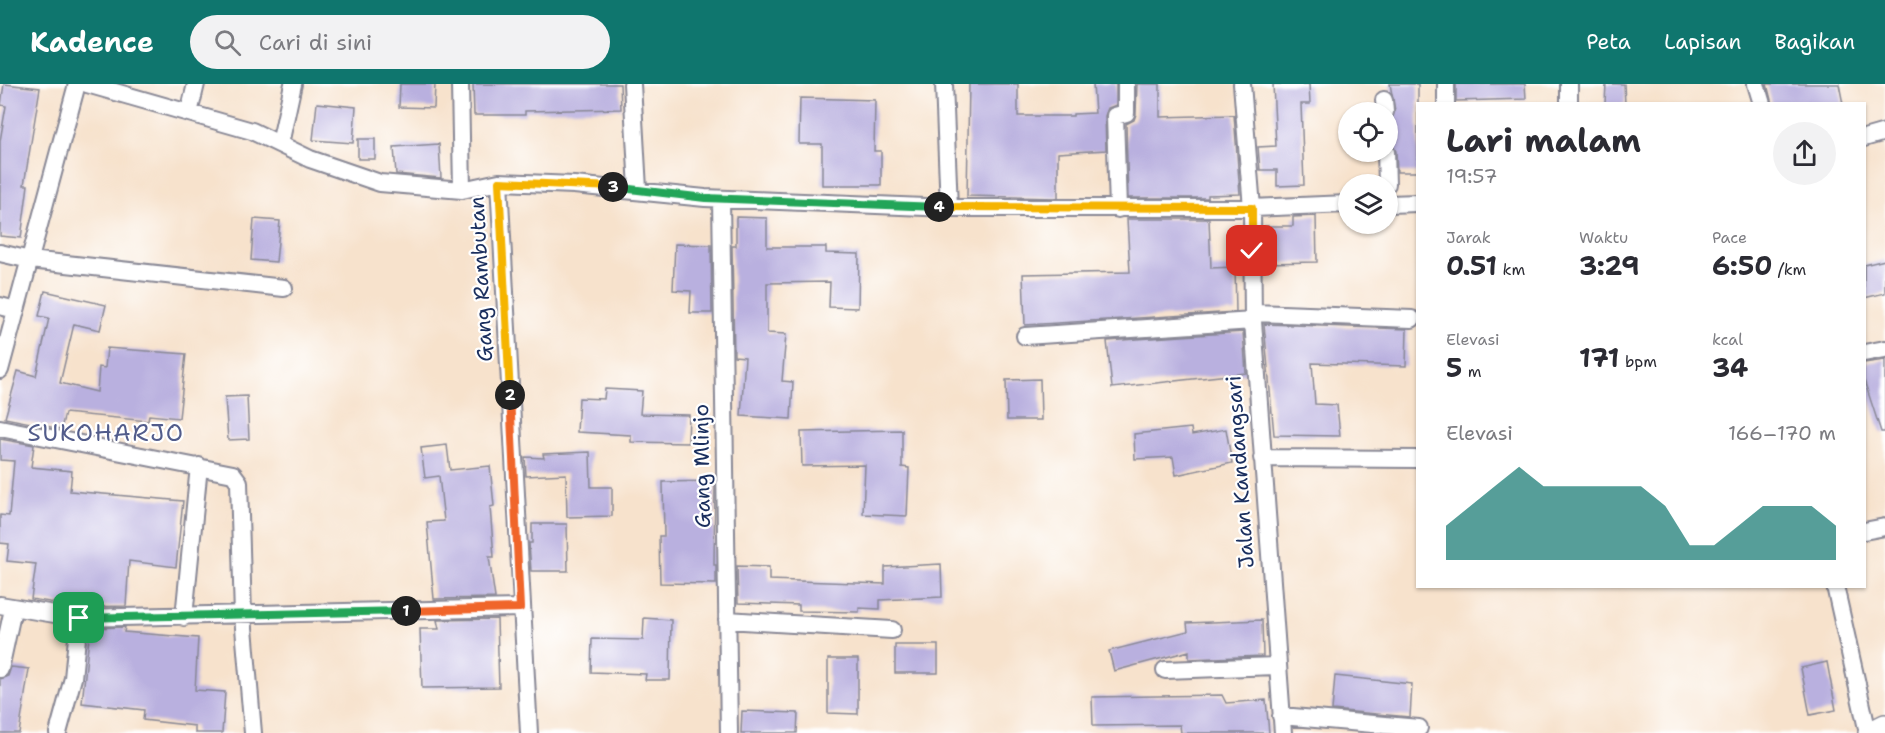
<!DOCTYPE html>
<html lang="id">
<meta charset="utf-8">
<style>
body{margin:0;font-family:"Shantell Sans",sans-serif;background:#f2f2f3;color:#2b2b33;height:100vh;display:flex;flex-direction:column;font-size:22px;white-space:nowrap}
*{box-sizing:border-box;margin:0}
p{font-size:20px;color:#7c7c81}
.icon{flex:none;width:33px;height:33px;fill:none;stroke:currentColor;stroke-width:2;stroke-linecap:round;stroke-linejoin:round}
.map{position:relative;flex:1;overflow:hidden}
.side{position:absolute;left:1416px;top:18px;width:450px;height:486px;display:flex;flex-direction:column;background:#fff;border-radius:0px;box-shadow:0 2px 4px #0004}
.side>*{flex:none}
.fabs{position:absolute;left:1338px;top:18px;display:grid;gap:12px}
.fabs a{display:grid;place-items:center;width:60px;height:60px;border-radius:50%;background:#fff;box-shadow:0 2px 4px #0004;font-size:30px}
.pin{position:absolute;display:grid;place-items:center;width:51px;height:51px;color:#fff;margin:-26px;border-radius:12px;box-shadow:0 3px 9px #0006}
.km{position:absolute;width:30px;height:30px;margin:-15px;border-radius:50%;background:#222;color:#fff;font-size:16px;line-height:30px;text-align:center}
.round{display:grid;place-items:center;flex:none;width:63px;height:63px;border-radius:32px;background:#f2f2f3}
.summary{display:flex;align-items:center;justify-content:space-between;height:102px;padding:0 30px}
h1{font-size:33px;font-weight:700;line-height:45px}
.metrics{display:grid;grid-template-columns:repeat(3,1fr);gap:9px;height:102px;padding:6px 30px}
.metrics div{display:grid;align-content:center}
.metrics b{font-size:26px;font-weight:700}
.metrics small{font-size:16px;font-weight:400}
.metrics p{font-size:16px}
.chart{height:168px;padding:12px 30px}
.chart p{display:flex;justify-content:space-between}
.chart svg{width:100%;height:108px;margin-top:6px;fill:#0f766e;opacity:.7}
header{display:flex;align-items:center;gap:36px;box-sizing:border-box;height:84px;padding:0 30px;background:#0f766e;color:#fff}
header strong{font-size:28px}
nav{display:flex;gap:33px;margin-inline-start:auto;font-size:21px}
.search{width:420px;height:54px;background:#f2f2f3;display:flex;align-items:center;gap:15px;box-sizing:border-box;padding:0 21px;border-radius:33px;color:#7c7c81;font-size:22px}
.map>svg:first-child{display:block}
.building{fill:#b9b0df}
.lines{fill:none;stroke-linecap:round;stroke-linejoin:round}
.minor-casing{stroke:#898895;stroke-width:20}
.tertiary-casing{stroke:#898895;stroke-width:24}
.minor{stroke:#fff;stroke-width:16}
.tertiary{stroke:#fff;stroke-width:21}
.split-1-casing{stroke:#fff;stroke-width:12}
.split-2-casing{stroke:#fff;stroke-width:12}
.split-3-casing{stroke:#fff;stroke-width:12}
.split-4-casing{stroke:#fff;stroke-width:12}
.split-5-casing{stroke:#fff;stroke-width:12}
.split-1{stroke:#22a559;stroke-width:8}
.split-2{stroke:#f0652b;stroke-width:8}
.split-3{stroke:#f5b400;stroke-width:8}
.split-4{stroke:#22a559;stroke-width:8}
.split-5{stroke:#f5b400;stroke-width:8}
.labels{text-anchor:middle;stroke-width:4.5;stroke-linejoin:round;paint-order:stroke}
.street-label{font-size:21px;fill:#1b2f5e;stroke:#fff}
.quarter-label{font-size:24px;letter-spacing:1.5px;fill:#525c8b;stroke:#fff}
</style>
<header>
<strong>Kadence</strong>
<div class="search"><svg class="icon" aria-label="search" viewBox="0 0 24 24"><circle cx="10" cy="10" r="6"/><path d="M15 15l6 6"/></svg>Cari di sini</div>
<nav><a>Peta</a><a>Lapisan</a><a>Bagikan</a></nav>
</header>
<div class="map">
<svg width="1885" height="649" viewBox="0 0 1885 649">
<rect width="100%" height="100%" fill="#fff"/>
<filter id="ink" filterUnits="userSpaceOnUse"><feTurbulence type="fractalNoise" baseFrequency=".0167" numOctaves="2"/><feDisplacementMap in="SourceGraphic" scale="12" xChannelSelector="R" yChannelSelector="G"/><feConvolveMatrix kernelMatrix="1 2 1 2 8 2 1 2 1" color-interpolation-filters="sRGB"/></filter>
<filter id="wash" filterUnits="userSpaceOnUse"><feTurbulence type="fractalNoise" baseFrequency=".008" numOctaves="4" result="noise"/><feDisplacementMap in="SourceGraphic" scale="24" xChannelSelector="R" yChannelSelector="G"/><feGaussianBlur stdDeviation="1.35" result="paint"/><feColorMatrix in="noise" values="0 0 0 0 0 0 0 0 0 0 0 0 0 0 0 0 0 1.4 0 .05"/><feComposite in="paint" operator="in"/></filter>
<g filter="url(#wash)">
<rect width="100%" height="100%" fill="#f7e2cc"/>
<g id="blocks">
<!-- building -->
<path class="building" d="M4 0 40 4 24 101H28L21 154 0 152V57L6 22 1 21Z
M400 0H435L434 24 399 23Z
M473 0H620L621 25 525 27V31H474Z
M969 0H1018V32H1073V30L1095 29 1093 0H1116V21L1108 24 1105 32 1106 66 1058 69V114L967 112Z
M1137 0H1160V33L1234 31 1240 110 1208 111V114H1128L1126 40 1134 36 1136 30Z
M1273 0H1309L1310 20H1301L1304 101 1277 102V86H1260L1258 63 1276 62Z
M1390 0H1418V88H1397L1396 67 1390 59V37L1395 27Z
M1456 0H1525L1526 15 1456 17Z
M1606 0H1624L1625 20H1605Z
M1767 0H1839L1843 20H1772Z
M800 14 875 16 874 67H881V101H822V60H799Z
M317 19 356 23 353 59 313 56Z
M358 55H375V75H358Z
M439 60 441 94 396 90 394 63Z
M1316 132 1317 178 1265 179V142H1293V133Z
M736 133 767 134V163H826V169L859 170 858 224 829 223 830 198 767 199V249L786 250 782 297 793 298 791 335 741 332 745 273 734 272 732 162H736Z
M254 135 280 137 276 178 251 176Z
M1127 135H1209L1211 184 1235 183 1236 228 1025 241 1023 190 1130 188Z
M675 160 711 161 712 229H690L691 207 673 206Z
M1885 176V209L1864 214V181Z
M45 207 106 221 100 246 74 240 60 299 97 308 99 283 105 284 107 264 186 270 179 334 149 331 148 337 65 329 61 345 5 334 18 287 36 292 49 234 39 232Z
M1264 240 1407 245 1406 282 1312 279 1315 320 1337 321 1340 352 1274 351Z
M1243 248 1246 289 1112 304 1107 257Z
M1885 276V348H1881L1864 296V279Z
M1040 295 1041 336H1007L1006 296Z
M605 305 642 307 640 330 689 331 688 359 631 358V351L577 348 579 314 604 315Z
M247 312 249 355 228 356 225 313Z
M1191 344 1192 351 1226 345 1232 379 1176 391 1173 373 1135 375 1134 350Z
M902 346V383L909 384 907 432 863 430 865 381 802 382 801 348Z
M0 355 34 361 31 383 72 387 70 407 183 417 176 483 129 477 126 522 80 523 31 515 36 480 7 477 9 460 0 459V431L9 432 14 377 0 376Z
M447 361 450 386 490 382 494 422 490 423 494 473H489L495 514 434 515 427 438 444 437 439 392 425 394 421 364Z
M590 368 591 403H612V432L567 433 566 390 526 392 525 373 544 374 543 370Z
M715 397 714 481H716V500L660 499 659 452H664L663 398Z
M532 440H567L568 487H531L529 459H532Z
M941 480 942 513 880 516V525L859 524V528L799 527V521L738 519 737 482 769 483V496L885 500V483Z
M644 534 671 536 670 596H645L646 590 591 588 592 555 643 556Z
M497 535 499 603 422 604 420 545H439L437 536Z
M1262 536 1263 572 1189 575V567L1114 587 1109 567 1188 547 1187 539Z
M125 543 124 548 198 554 195 606 225 608 222 649H195V642L143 636 144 626 82 619 90 544Z
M895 561H938V589H895Z
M828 575H858V630L828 629Z
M1827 578 1836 626 1810 631 1801 584Z
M11 583 29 585 19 649H0V595L8 592Z
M1335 592 1412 600 1410 633 1332 626Z
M1222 611 1226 619 1266 616 1269 649H1181L1180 641 1093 642 1092 613Z
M742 627 798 629 797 649H741Z"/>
</g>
</g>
<g filter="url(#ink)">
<use href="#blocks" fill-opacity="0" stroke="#898895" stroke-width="1.5"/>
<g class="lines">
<!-- minor casing -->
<g class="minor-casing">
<path id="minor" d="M87 0 252 47 310 75 380 99 462 106 499 98 574 101 705 114 949 124H1252L1348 120
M460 0 462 106
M632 0 638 105
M944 0 949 124
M1242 0 1252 124 1253 237 1283 649
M1446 0V20
M1756 0 1762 20
M1384 16 1385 28
M1569 20V0
M189 29 196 0
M1864 54 1885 48
M280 60 293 0
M1386 68 1387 100
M499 98 529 649
M721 115 729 649
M1388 120 1418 119
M1118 125 1115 32 1126 29V0
M0 169 30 176 284 204
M0 222 16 226
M1255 229 1412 235
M1025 252 1253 237
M1864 269 1885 265
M0 286 77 0
M0 344 233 390 239 398 243 532 253 649
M1262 374 1418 375
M1864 447 1885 443
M1835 502 1868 649
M0 521 79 534 520 524
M184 533 199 382
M727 536 892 546
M0 585 13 525
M1165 586 1276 582
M1281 632 1419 644
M58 649 73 594 79 534"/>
</g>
<!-- tertiary casing -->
<g class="tertiary-casing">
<path id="tertiary" d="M1869 649 1885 641"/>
</g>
<!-- minor -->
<use href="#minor" class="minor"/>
<!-- tertiary -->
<use href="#tertiary" class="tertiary"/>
</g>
</g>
<g class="lines" filter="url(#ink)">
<!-- split-1 casing -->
<g class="split-1-casing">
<path id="split-1" d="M79 534 406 527"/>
</g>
<!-- split-2 casing -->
<g class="split-2-casing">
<path id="split-2" d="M406 527 520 524 510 311"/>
</g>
<!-- split-3 casing -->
<g class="split-3-casing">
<path id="split-3" d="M510 311 499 98 613 103"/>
</g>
<!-- split-4 casing -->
<g class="split-4-casing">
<path id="split-4" d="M613 103 705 114 939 123"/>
</g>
<!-- split-5 casing -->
<g class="split-5-casing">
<path id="split-5" d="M939 123 1252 124V167"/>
</g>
<!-- split-1 -->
<use href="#split-1" class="split-1"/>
<!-- split-2 -->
<use href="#split-2" class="split-2"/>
<!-- split-3 -->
<use href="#split-3" class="split-3"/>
<!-- split-4 -->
<use href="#split-4" class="split-4"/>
<!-- split-5 -->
<use href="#split-5" class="split-5"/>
</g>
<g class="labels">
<!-- street labels -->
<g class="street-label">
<text transform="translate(481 195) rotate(-93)" y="7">Gang Rambutan</text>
<text transform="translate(702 382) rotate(-91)" y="7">Gang Mlinjo</text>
<text transform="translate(1240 388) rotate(-94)" y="7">Jalan Kandangsari</text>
</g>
<!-- quarter labels -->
<g class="quarter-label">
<text x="106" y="357">SUKOHARJO</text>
</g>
</g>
</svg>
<div class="fabs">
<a><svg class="icon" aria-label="locate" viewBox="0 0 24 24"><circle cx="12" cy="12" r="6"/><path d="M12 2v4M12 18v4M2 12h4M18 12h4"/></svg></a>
<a><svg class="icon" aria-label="layers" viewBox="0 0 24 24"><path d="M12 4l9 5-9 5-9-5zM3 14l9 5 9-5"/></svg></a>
</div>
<div class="pin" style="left:79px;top:534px;background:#1e9e55"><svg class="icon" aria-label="arrive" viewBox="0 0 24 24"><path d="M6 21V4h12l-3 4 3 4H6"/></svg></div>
<div class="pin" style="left:1252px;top:167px;background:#d93025"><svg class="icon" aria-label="check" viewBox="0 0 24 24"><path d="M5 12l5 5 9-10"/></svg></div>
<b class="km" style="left:406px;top:527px">1</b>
<b class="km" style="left:510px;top:311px">2</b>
<b class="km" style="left:613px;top:103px">3</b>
<b class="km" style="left:939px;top:123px">4</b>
<section class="side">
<div class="summary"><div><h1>Lari malam</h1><p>19:57</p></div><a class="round"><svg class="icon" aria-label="share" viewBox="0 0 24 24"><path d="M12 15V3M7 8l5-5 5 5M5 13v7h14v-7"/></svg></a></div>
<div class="metrics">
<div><p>Jarak</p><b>0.51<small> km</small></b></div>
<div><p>Waktu</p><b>3:29</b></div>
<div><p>Pace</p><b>6:50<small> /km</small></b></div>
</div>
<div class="metrics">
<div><p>Elevasi</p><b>5<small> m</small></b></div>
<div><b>171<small> bpm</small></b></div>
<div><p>kcal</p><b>34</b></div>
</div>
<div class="chart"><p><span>Elevasi</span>166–170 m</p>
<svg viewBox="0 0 160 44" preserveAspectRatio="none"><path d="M0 44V30L10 22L20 14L30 6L40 14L50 14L60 14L70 14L80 14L90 22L100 38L110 38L120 30L130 22L140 22L150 22L160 30V44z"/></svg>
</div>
</section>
</div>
